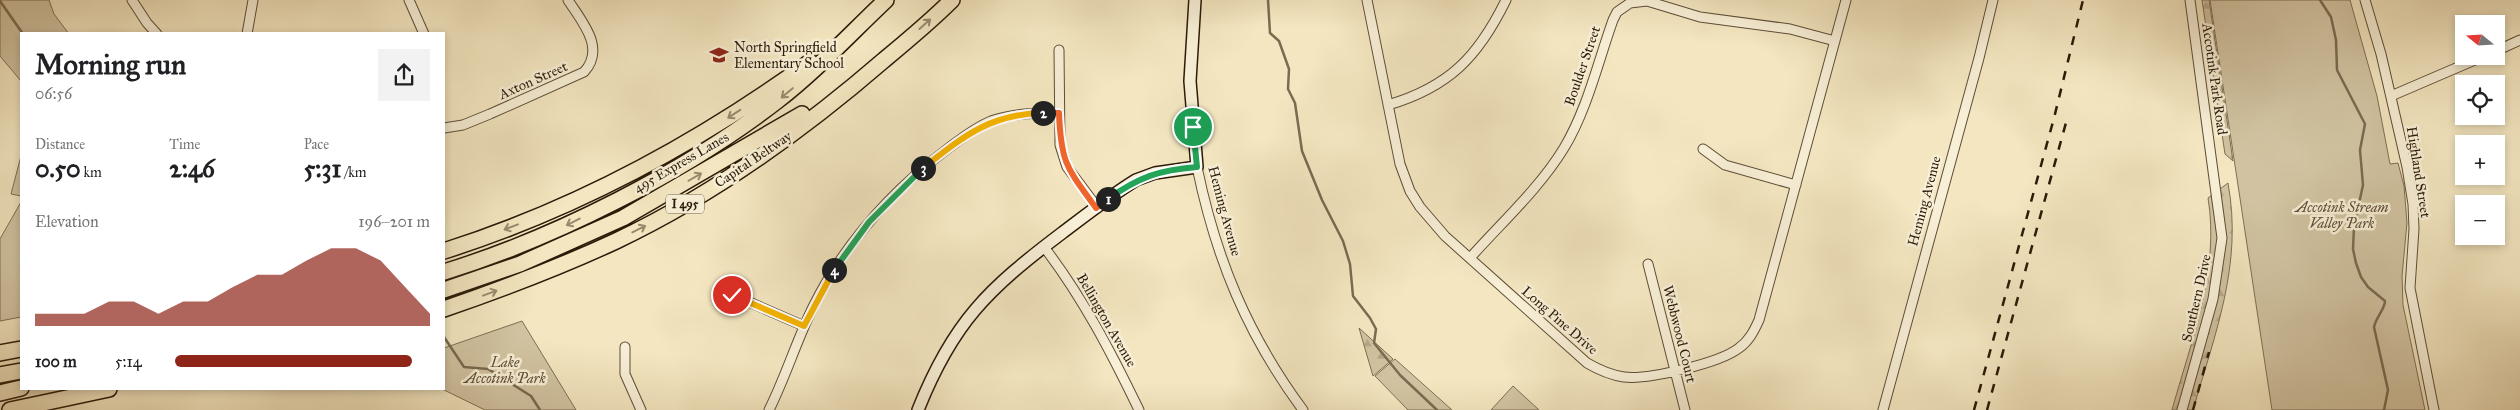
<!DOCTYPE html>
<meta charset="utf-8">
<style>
body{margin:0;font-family:"IM FELL Great Primer",serif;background:#f2f2f2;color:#202124;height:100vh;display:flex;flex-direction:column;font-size:19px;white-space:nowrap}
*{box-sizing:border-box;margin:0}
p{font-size:16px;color:#757577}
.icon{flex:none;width:28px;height:28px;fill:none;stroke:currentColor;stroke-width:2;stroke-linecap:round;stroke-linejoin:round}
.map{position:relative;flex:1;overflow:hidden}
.drawer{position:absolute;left:20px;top:32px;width:425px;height:358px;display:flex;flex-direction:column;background:#fff;border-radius:0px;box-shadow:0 2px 8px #0003}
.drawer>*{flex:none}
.needle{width:32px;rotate:288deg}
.fabs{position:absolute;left:2455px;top:15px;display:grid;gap:10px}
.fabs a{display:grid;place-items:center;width:50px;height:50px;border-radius:0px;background:#fff;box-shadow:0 2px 8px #0003;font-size:25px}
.pin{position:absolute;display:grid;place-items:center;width:42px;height:42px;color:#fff;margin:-21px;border:2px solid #fff;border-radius:50%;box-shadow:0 1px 5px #0007}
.km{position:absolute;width:25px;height:25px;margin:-12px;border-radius:50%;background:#222;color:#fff;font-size:14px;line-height:25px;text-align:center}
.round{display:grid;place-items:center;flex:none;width:52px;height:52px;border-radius:0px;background:#f2f2f2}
.head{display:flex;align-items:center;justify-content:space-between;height:85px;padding:0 15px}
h1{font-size:28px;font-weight:700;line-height:38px}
.figures{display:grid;grid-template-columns:repeat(3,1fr);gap:8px;height:85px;padding:5px 15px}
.figures div{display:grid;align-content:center}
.figures b{font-size:25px;font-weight:700}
.figures small{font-size:14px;font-weight:400}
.figures p{font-size:14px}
.chart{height:140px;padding:10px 15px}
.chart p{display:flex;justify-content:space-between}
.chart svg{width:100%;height:90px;margin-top:5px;fill:#8f2418;opacity:.7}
ul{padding:0 15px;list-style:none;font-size:16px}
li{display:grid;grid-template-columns:80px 60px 1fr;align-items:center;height:38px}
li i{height:12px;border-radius:6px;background:#8f2418}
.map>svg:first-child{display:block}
.forest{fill:url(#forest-firs);stroke:#7e6e54}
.green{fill:#d1c3a1;stroke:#7e6e54}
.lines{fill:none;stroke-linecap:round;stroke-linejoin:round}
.stream{stroke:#7a6b51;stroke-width:2.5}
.street-casing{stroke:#5d4d36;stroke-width:11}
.secondary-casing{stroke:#2b1a08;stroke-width:14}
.highway-casing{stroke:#2b1a08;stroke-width:18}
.street{stroke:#f7efd6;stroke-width:9}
.secondary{stroke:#f7efd6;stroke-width:11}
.highway{stroke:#f3e6c0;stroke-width:15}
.rail{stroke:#2b1a08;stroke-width:2.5;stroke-dasharray:9 9;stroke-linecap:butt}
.oneway{stroke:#998a6d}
.split-1-casing{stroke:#fff;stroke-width:10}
.split-2-casing{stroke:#fff;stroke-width:10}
.split-3-casing{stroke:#fff;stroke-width:10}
.split-4-casing{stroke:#fff;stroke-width:10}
.split-5-casing{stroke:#fff;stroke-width:10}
.split-1{stroke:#22a559;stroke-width:6}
.split-2{stroke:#f0652b;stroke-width:6}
.split-3{stroke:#f5b400;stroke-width:6}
.split-4{stroke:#22a559;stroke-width:6}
.split-5{stroke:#f5b400;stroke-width:6}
.labels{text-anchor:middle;stroke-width:5;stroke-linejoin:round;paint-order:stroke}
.shield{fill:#f7efd6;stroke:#685a46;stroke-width:1}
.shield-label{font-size:12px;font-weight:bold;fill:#2b1a08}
.poi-label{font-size:14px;fill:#2b1a08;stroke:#f7efd6;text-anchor:start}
.street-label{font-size:14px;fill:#2b1a08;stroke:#f7efd6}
.park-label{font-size:14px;font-style:italic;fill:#5d4d36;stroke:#f7efd6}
</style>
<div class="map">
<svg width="2520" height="410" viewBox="0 0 2520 410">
<defs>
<pattern id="forest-firs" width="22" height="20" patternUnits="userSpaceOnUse" patternTransform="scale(1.25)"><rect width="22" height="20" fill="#d1c3a1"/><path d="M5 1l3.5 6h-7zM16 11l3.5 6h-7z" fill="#b4a789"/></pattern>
</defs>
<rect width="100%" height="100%" fill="#f3e6c0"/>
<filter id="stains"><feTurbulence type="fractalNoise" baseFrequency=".004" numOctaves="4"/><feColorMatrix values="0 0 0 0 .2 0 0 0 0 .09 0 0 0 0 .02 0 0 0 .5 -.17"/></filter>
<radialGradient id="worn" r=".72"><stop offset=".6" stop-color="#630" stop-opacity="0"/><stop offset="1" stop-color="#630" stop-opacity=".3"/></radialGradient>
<!-- forest -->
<path class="forest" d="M2202 0H2209L2233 161 2225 154Z
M2228 183C2243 265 2215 333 2193 410H2172C2191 341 2220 270 2208 198Z
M1359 328 1393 359 1373 376Z"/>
<!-- green -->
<path class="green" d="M0 0H49L54 14 69 34H21V81L0 56Z
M2210 0H2350L2377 96 2390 164 2398 163 2404 186 2407 223 2402 276 2403 305 2425 410H2272Z
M21 156V196L11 194Z
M21 202V317L0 321V239Z
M522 321 576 410H485L442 389 444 348Z
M1395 359 1452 410H1408L1375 376Z
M1513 386 1539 410H1491Z"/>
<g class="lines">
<!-- stream -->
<path class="stream" d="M1268 0 1270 33 1279 41 1289 69 1288 89 1295 103 1302 151 1322 200 1343 241 1350 264 1353 296 1370 318 1376 329 1374 343 1400 375 1437 410
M2320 0 2331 17 2336 40 2337 70 2365 124 2360 150 2363 185 2354 227 2353 249 2356 263 2361 277 2368 287 2385 301C2385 309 2376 317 2374 327L2388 390 2384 410
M0 1 23 34
M444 337 464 367 488 369 531 396 540 410"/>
<!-- street casing -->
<g class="street-casing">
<path id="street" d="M132 0 147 23 157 34
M409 0 424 34
M1367 0 1400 164 1410 191 1420 207 1445 236 1587 363C1599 370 1610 375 1624 377 1648 380 1720 363 1739 348 1749 341 1754 331 1759 320L1846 0
M2365 0 2381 54 2407 167 2413 204 2414 229 2410 288 2434 410
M247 34 253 0
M1059 50 1060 145 1067 167 1097 207
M2496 51 2520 40
M2391 96 2484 56
M1388 105C1449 87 1478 57 1506 0
M444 128 463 125 490 114 584 72C606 48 582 22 568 0
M1703 149 1725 165 1796 185
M1197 167C1216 259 1247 334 1303 410
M1044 247C1083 298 1111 352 1139 410
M1470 258C1501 223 1539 189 1564 148 1587 110 1598 62 1613 20L1617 12 1630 3 1647 1 1700 17 1790 29 1835 41
M1648 264 1685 410
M733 295 804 326
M625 347V374L641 410
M769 410C786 376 797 339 814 305 845 243 891 192 946 150 961 139 974 128 991 121 1013 113 1036 113 1059 113
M1883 410 1979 58 1993 0
M2182 410 2213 299 2222 238 2190 0"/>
</g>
<!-- secondary casing -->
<g class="secondary-casing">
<path id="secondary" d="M918 410C953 322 988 289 1062 233 1086 215 1110 196 1136 180L1155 173 1197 167 1190 81 1195 0"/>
</g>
<!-- highway casing -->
<g class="highway-casing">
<path id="highway" d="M444 251C576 209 698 143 810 62
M444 272C555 238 685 172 777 101 816 71 850 34 886 0
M444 290 520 264 623 218 802 114
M444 309C502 289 560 267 616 241 713 195 803 130 884 60 907 41 931 21 952 0
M0 353 21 349
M0 375 21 371
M0 393 21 388
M10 410 109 389"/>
</g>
<!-- street -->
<use href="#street" class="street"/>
<!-- secondary -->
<use href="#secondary" class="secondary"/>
<!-- highway -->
<use href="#highway" class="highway"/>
<!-- rail -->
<path class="rail" d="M1974 410 2054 118 2083 0
M1987 410 2067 119
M2193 410 2209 352"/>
</g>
<!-- one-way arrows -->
<defs><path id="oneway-shaft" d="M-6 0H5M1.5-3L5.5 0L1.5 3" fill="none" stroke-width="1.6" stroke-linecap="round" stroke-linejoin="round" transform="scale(1.25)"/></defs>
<g class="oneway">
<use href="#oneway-shaft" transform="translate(925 24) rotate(-42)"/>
<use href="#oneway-shaft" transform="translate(787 93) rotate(140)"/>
<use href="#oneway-shaft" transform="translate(734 114) rotate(147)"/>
<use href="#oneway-shaft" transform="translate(695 177) rotate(-30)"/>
<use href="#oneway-shaft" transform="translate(573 222) rotate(153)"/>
<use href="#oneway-shaft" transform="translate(511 227) rotate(159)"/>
<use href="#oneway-shaft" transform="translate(639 229) rotate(-27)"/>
<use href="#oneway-shaft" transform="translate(490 293) rotate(-20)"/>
</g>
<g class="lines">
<!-- split-1 casing -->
<g class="split-1-casing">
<path id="split-1" d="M1108 199C1139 177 1159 170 1197 167L1193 127"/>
</g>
<!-- split-2 casing -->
<g class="split-2-casing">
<path id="split-2" d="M1043 113H1059C1061 164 1067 168 1096 208L1108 199"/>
</g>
<!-- split-3 casing -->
<g class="split-3-casing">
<path id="split-3" d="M923 168C963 137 989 114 1043 113"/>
</g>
<!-- split-4 casing -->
<g class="split-4-casing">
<path id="split-4" d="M834 270 869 222 923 168"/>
</g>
<!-- split-5 casing -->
<g class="split-5-casing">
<path id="split-5" d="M732 295 804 326 834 270"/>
</g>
<!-- split-1 -->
<use href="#split-1" class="split-1"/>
<!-- split-2 -->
<use href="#split-2" class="split-2"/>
<!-- split-3 -->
<use href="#split-3" class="split-3"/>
<!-- split-4 -->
<use href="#split-4" class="split-4"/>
<!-- split-5 -->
<use href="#split-5" class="split-5"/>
</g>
<!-- icons -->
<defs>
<g id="school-bare" transform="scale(1.5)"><path d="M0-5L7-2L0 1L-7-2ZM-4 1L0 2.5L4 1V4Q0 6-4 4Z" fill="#8f2418" stroke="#f7efd6" stroke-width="2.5" paint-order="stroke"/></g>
</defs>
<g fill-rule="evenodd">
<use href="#school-bare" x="719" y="55"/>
</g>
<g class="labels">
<!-- shield labels -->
<rect class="shield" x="666" y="194.5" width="38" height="19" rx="4"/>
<g class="shield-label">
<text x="685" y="208">I 495</text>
</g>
<!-- poi labels -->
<g class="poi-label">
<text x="734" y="52">North Springfield<tspan x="734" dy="16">Elementary School</tspan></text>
</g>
<!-- street labels -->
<g class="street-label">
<text transform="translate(1582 66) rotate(-71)" y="5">Boulder Street</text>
<text transform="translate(2215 79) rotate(82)" y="5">Accotink Park Road</text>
<text transform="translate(533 80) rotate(-24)" y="5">Axton Street</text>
<text transform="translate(753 159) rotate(-34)" y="5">Capital Beltway</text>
<text transform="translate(681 162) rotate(-30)" y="5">495 Express Lanes</text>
<text transform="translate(2419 172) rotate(81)" y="5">Highland Street</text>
<text transform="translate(1924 201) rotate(-75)" y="5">Heming Avenue</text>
<text transform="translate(1225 211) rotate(75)" y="5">Heming Avenue</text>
<text transform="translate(2196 298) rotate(-77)" y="5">Southern Drive</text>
<text transform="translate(1107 320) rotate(60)" y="5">Bellington Avenue</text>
<text transform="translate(1560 320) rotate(41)" y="5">Long Pine Drive</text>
<text transform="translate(1680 334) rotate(76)" y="5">Webbwood Court</text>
</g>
<!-- park labels -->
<g class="park-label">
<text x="2342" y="212">Accotink Stream<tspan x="2342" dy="16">Valley Park</tspan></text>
<text x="505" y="367">Lake<tspan x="505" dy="16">Accotink Park</tspan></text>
</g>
</g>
<rect width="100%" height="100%" filter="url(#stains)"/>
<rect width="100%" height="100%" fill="url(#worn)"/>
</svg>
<div class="fabs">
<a><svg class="needle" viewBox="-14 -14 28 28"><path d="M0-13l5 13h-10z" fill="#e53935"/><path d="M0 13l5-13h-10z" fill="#757577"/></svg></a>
<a><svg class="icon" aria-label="locate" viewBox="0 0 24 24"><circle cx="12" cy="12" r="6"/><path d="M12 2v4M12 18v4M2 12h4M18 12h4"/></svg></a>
<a>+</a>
<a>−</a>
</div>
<div class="pin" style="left:1193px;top:127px;background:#1e9e55"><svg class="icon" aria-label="arrive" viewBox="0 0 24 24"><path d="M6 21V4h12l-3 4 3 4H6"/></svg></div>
<div class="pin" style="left:732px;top:295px;background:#d93025"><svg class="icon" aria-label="check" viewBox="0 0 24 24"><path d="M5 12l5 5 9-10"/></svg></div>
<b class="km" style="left:1108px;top:199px">1</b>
<b class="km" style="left:1043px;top:113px">2</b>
<b class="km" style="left:923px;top:168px">3</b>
<b class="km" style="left:834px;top:270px">4</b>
<section class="drawer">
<div class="head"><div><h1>Morning run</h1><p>06:56</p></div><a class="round"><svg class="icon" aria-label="share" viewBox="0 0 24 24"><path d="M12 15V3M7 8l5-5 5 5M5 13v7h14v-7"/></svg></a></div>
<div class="figures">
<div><p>Distance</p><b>0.50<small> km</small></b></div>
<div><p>Time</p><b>2:46</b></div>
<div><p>Pace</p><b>5:31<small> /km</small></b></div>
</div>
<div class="chart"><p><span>Elevation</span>196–201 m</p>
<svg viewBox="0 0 160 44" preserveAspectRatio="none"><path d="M0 44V38L10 38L20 38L30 32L40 32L50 38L60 32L70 32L80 25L90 19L100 19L110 12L120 6L130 6L140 12L150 25L160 38V44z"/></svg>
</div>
<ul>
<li><b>100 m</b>5:14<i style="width:93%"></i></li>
</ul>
</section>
</div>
